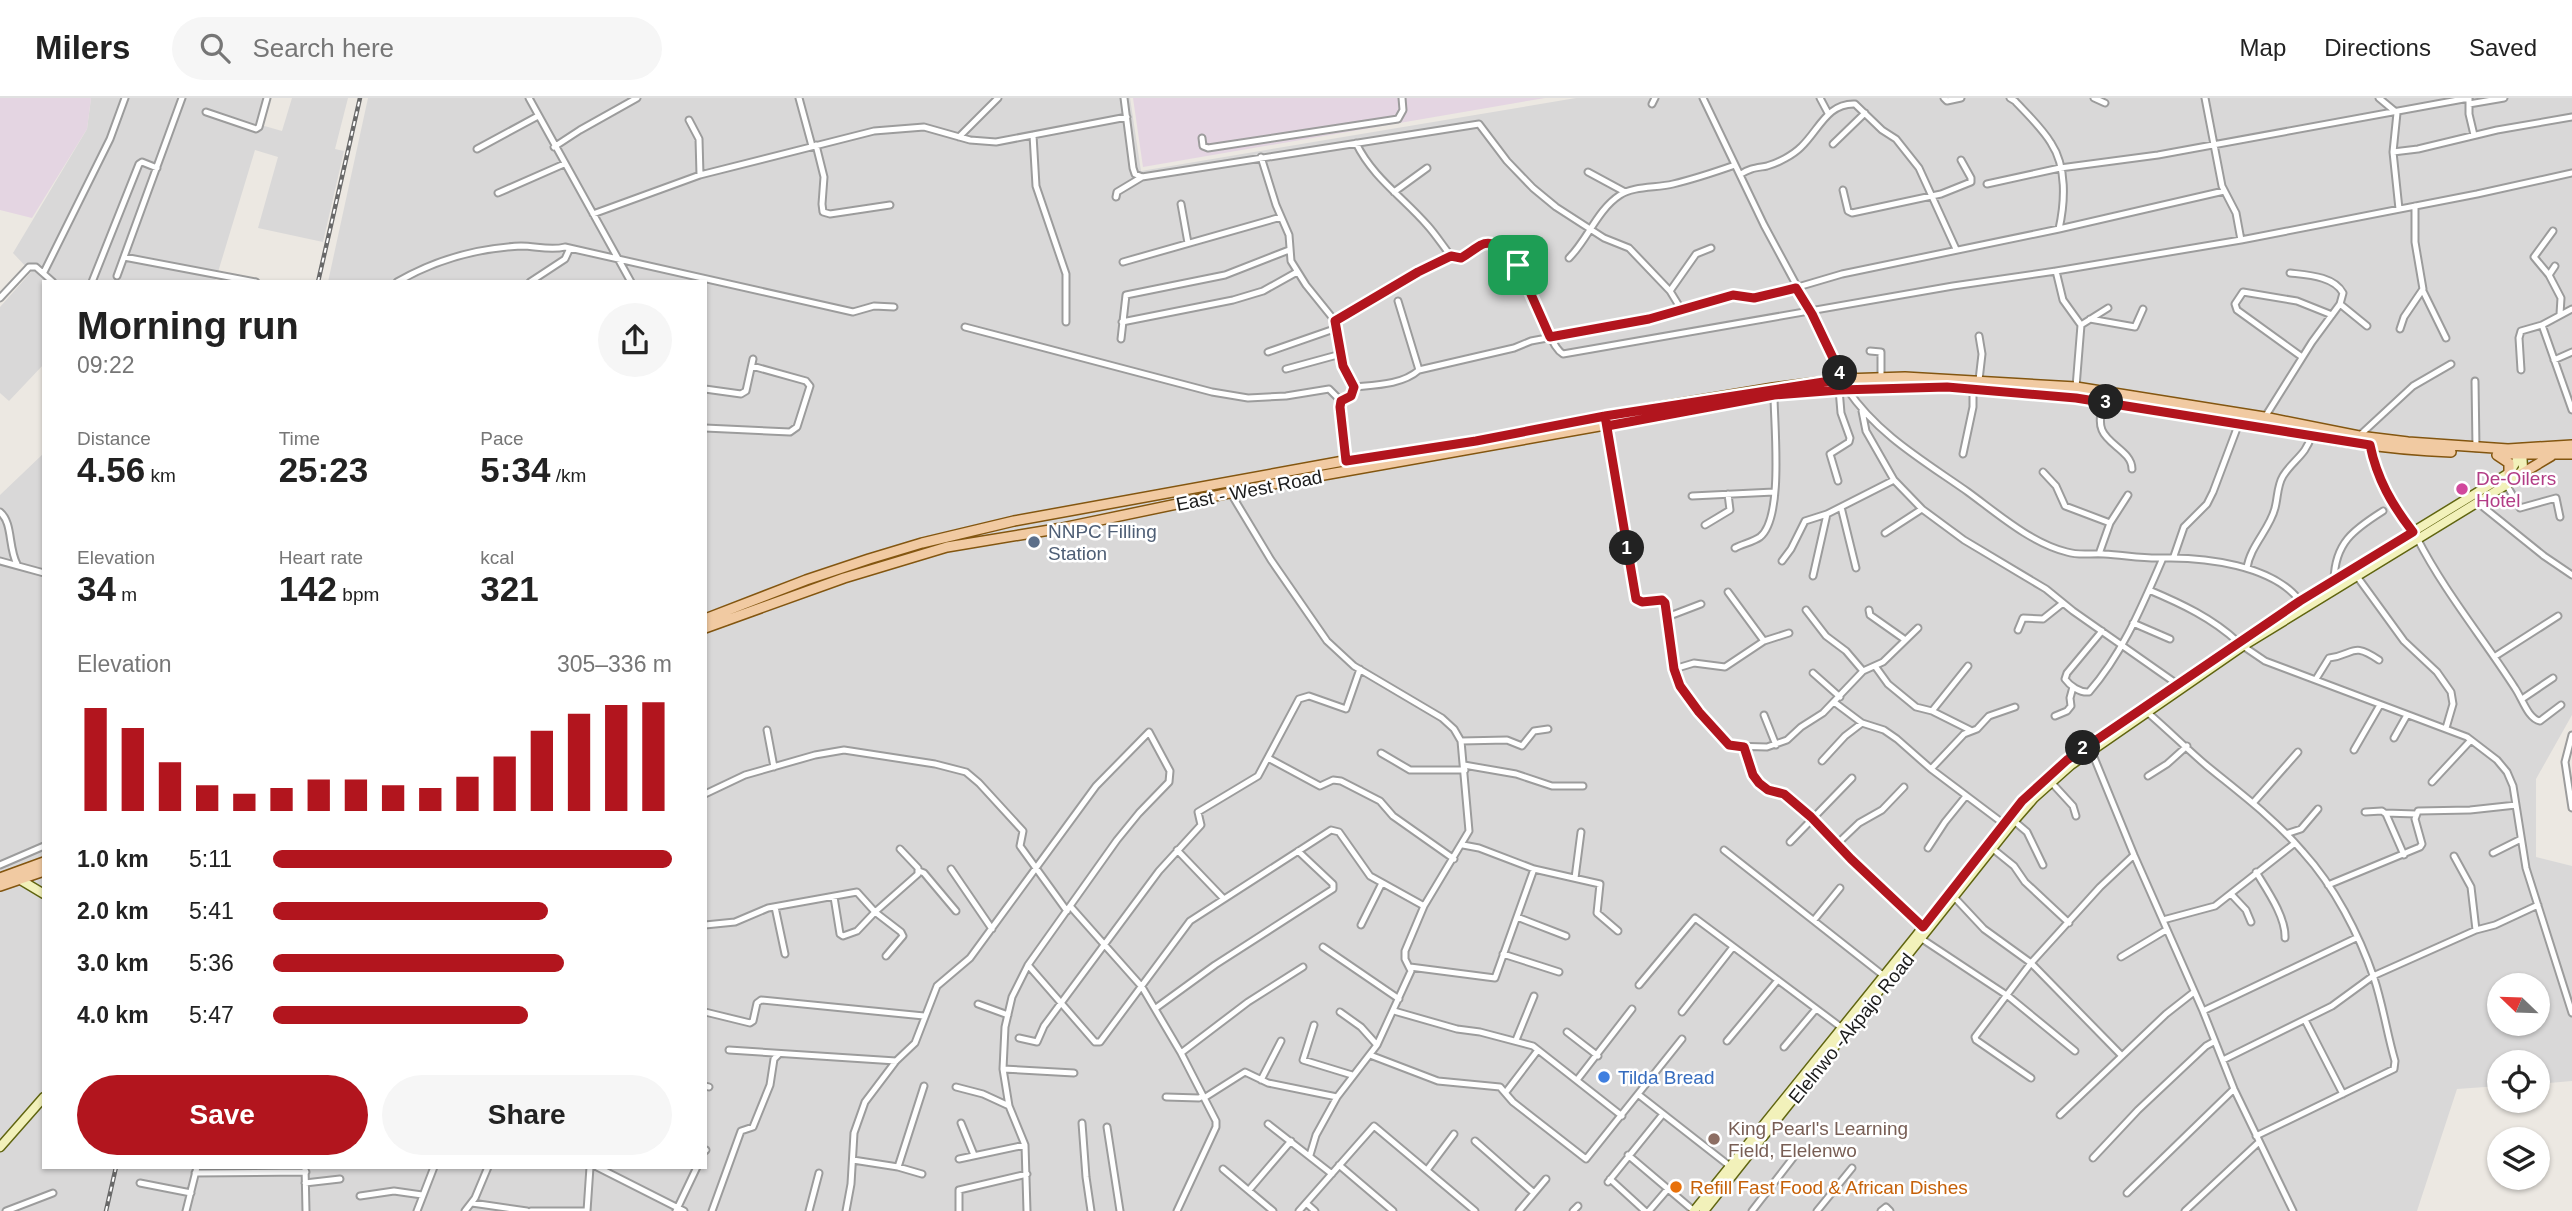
<!DOCTYPE html>
<meta charset="utf-8">
<style>
body{margin:0;font-family:Arial,sans-serif;background:#f6f6f6;color:#222;height:100vh;display:flex;flex-direction:column;font-size:26px;white-space:nowrap}
*{box-sizing:border-box;margin:0}
p{font-size:23px;color:#767676}
.icon{flex:none;width:38px;height:38px;fill:none;stroke:currentColor;stroke-width:2;stroke-linecap:round;stroke-linejoin:round}
.map{position:relative;flex:1;overflow:hidden}
.side{position:absolute;left:42px;top:182px;width:665px;height:889px;display:flex;flex-direction:column;background:#fff;border-radius:0px;box-shadow:0 2px 5px #0004}
.side>*{flex:none}
.needle{width:46px;rotate:293deg}
.buttons{position:absolute;left:2487px;top:875px;display:grid;gap:14px}
.buttons a{display:grid;place-items:center;width:63px;height:63px;border-radius:50%;background:#fff;box-shadow:0 2px 5px #0004;font-size:35px}
.pin{position:absolute;display:grid;place-items:center;width:60px;height:60px;color:#fff;margin:-30px;border-radius:14px;box-shadow:0 4px 10px #0006}
.km{position:absolute;width:35px;height:35px;margin:-18px;border-radius:50%;background:#222;color:#fff;font-size:19px;line-height:35px;text-align:center}
.round{display:grid;place-items:center;flex:none;width:74px;height:74px;border-radius:37px;background:#f6f6f6}
.head{display:flex;align-items:center;justify-content:space-between;height:119px;padding:0 35px}
h1{font-size:38px;font-weight:700;line-height:52px}
.figures{display:grid;grid-template-columns:repeat(3,1fr);gap:10px;height:119px;padding:7px 35px}
.figures div{display:grid;align-content:center}
.figures b{font-size:35px;font-weight:700}
.figures small{font-size:19px;font-weight:400}
.figures p{font-size:19px}
.chart{height:196px;padding:14px 35px}
.chart p{display:flex;justify-content:space-between}
.chart svg{width:100%;height:126px;margin-top:7px;stroke:#b2151e;stroke-width:6}
.action{display:flex;gap:14px;margin-top:auto;padding:14px 35px}
.action a{flex:1;height:80px;border-radius:42px;background:#b2151e;color:#fff;font-size:28px;font-weight:700;line-height:80px;text-align:center}
.action a+a{background:#f6f6f6;color:#222}
ul{padding:0 35px;list-style:none;font-size:23px}
li{display:grid;grid-template-columns:112px 84px 1fr;align-items:center;height:52px}
li i{height:18px;border-radius:9px;background:#b2151e}
header{display:flex;align-items:center;gap:42px;box-sizing:border-box;height:98px;padding:0 35px;background:#fff;border-bottom:2px solid #e0e0e0}
header strong{font-size:33px}
nav{display:flex;gap:38px;margin-inline-start:auto;font-size:24px}
.search{width:490px;height:63px;background:#f6f6f6;display:flex;align-items:center;gap:18px;box-sizing:border-box;padding:0 24px;border-radius:38px;color:#767676;font-size:26px}
.map>svg:first-child{display:block}
.residential{fill:#d9d8d8;fill-rule:evenodd}
.industrial{fill:#e4d5e2}
.lines{fill:none;stroke-linecap:round;stroke-linejoin:round}
.street-casing{stroke:#9c9c9c;stroke-width:9}
.secondary-casing{stroke:#606510;stroke-width:11}
.primary-casing{stroke:#835610;stroke-width:12}
.street{stroke:#fff;stroke-width:5}
.secondary{stroke:#f2f1ba;stroke-width:8}
.primary{stroke:#f1caa2;stroke-width:9}
.rail-casing{stroke:#696969;stroke-width:4.5}
.rail{stroke:#fff;stroke-width:2;stroke-dasharray:5;stroke-linecap:butt}
.route-casing{stroke:#fff;stroke-width:14}
.route{stroke:#b2151e;stroke-width:9}
.hotel-dot{fill:#d1479c;stroke:#fff;stroke-width:2.5}
.service-dot{fill:#5c6f8a;stroke:#fff;stroke-width:2.5}
.shop-dot{fill:#3f7fe0;stroke:#fff;stroke-width:2.5}
.education-dot{fill:#8d6e63;stroke:#fff;stroke-width:2.5}
.food-dot{fill:#e8710a;stroke:#fff;stroke-width:2.5}
.labels{text-anchor:middle;stroke-width:5;stroke-linejoin:round;paint-order:stroke}
.hotel-label{font-size:19px;fill:#b23c85;stroke:#fff;text-anchor:start}
.street-label{font-size:19px;fill:#1b1b1b;stroke:#fff}
.service-label{font-size:19px;fill:#4e5e75;stroke:#fff;text-anchor:start}
.shop-label{font-size:19px;fill:#366cbe;stroke:#fff;text-anchor:start}
.education-label{font-size:19px;fill:#785e54;stroke:#fff;text-anchor:start}
.food-label{font-size:19px;fill:#c56008;stroke:#fff;text-anchor:start}
</style>
<header>
<strong>Milers</strong>
<div class="search"><svg class="icon" aria-label="search" viewBox="0 0 24 24"><circle cx="10" cy="10" r="6"/><path d="M15 15l6 6"/></svg>Search here</div>
<nav><a>Map</a><a>Directions</a><a>Saved</a></nav>
</header>
<div class="map">
<svg width="2572" height="1113" viewBox="0 0 2572 1113">
<rect width="100%" height="100%" fill="#ece8e2"/>
<!-- residential -->
<path class="residential" d="M91 0H269L261 27 282 33 292 0H348L335 51 344 53 323 144 258 130 278 59 255 52 215 184H44V266L9 303 0 295V209L31 174 13 155 87 31Z
M368 0H1130L1141 73 1576 0H2572V617L2536 681V759L2572 768V983L2538 986V964H2499V988L2457 991 2417 1113H0V397L44 355V1069H705V184H328ZM2499 887H2538V926H2499Z"/>
<!-- industrial -->
<path class="industrial" d="M0 0H91L87 31 32 120 0 112Z
M1133 0H1545L1143 69Z"/>
<g class="lines">
<!-- street casing -->
<g class="street-casing">
<path id="street" d="M529 0 631 184
M799 0 812 48
M1124 0 1133 70 1135 76 1142 79 1479 26 1507 63 1533 90 1556 109 1604 140 1629 150 1670 193 1681 211
M1703 0 1764 127 1812 216 1843 281
M1820 0 1828 15
M1944 0 1947 3 1961 0
M2010 0 2015 3C2027 16 2042 30 2051 45 2067 69 2065 104 2059 131
M2094 0 2105 5
M2205 0 2222 88 2236 115 2241 142
M2379 0 2397 15
M2469 0V16L2474 37
M1652 6 1655 0
M2469 6 2504 0
M206 14 256 31 259 29 267 0
M2397 15 2393 54 2399 111
M689 22 699 41 700 77
M1033 37 1036 88 1066 176V224
M959 39 998 0
M1202 40 1203 48 1208 50 1398 21 1403 12 1402 0
M1356 45C1373 80 1403 99 1428 128 1436 137 1443 148 1451 158
M1833 46 1865 15
M816 47 824 79 822 106 823 114 830 116 890 107
M554 49 580 32 637 0
M477 51 538 18
M2393 54 2418 51 2497 32 2572 19
M1261 59 1276 107 1289 137 1291 163 1306 187 1335 223 1343 268 1354 289 1351 298 1341 303 1340 309 1346 363
M1588 74 1625 94
M1741 76C1750 70 1756 70 1767 68 1778 65 1793 57 1801 49 1819 32 1827 5 1855 6L1882 32 1896 41 1919 70 1956 151
M1987 86 2060 70 2158 57 2469 0
M1843 92 1848 113 1852 115 1941 96 1971 84V80L1961 62
M1394 94 1427 70
M498 95 564 66
M1116 99 1117 94 1142 79
M1181 106 1188 145
M593 116 700 77 874 33 924 29 970 42 996 44 1127 19
M124 159 256 184
M1569 160C1588 141 1597 112 1620 97 1633 88 1657 90 1673 86 1694 81 1715 74 1735 67
M1123 164 1281 119
M2555 168 2549 177 2561 200 2560 216
M2056 173 2063 202 2081 227 2076 289
M44 174 110 41 125 0
M2549 177 2534 159 2553 133
M117 178 182 0
M92 184 139 66 142 64 157 70
M397 184C435 162 478 150 521 148 536 148 550 153 565 149L853 214 874 208 894 209
M530 184 565 161 570 150
M1670 193 1696 156 1711 150
M2423 193 2446 240
M0 200 29 169H36L53 184
M2340 206 2367 228
M2090 221 2135 229 2143 211
M1335 223 1418 174 1451 158 1461 160 1486 145C1524 151 1533 204 1548 233 1552 241 1555 251 1563 256L1953 188 2056 173 2241 142 2477 96 2572 75
M1122 224 1233 202 1263 193 1297 174
M2081 227 2108 210
M2542 227 2572 312
M965 229 1212 294 1248 300 1286 298 1329 291 1341 303
M2400 231 2404 219 2423 191 2415 144V108
M1979 238 1982 256 1979 282
M1121 241 1126 197 1225 177 1289 152
M1870 253 1881 254V280
M1268 254 1337 230
M2302 259 2237 212 2235 206 2243 194 2297 203 2332 217
M2554 262 2572 254
M1286 271 1341 256
M1419 272 1514 250 1531 243 1649 221 1733 197 1754 199 1771 197 1842 176 2059 131 2224 93
M2521 272 2519 240 2521 233 2542 227 2572 211
M2475 283 2476 350
M1354 289C1375 287 1402 287 1419 272L1398 203
M705 291 741 296 746 293 753 261
M1847 291C1878 337 1924 363 1968 394 1998 416 2031 445 2067 454 2080 458 2091 455 2104 456 2124 457 2144 461 2163 460 2204 459 2273 467 2300 503
M2103 304C2102 312 2098 323 2102 332 2108 347 2132 354 2132 371
M1862 313 1866 333 1894 382 1922 411 1964 442 2046 491 2073 513 2177 586
M2265 319 2312 244 2340 206 2343 195C2334 178 2307 177 2290 175
M1606 324 1636 501 1642 504H1664L1677 583 1687 600 1731 648 1767 649 1787 642 1801 629 1823 615 1863 573 1883 564 1918 530
M705 330 790 334 797 329 810 288 806 283 752 268
M2359 338 2413 288 2451 266
M2370 347C2377 381 2392 407 2413 434
M1963 356 1973 309V290
M2043 374 2056 388 2065 408 2110 425
M1838 383 1830 356 1849 344 1850 340 1841 315 1839 291
M2506 386 2520 410 2556 400 2560 419
M1692 398 1774 394
M2477 404 2544 458 2572 477
M1841 409 1856 470
M0 414C13 425 8 449 17 466
M1705 427 1730 412 1728 396
M1885 435 1922 411
M2417 440C2444 493 2483 540 2515 590 2522 600 2528 621 2540 623L2561 607
M1735 450C1742 446 1753 444 1760 439 1784 420 1774 327 1774 297
M2099 456 2110 425 2128 397
M2174 458 2184 429 2207 406 2213 394 2239 325
M0 463 44 475
M1782 463 1791 451 1805 423 1827 416 1894 382
M2247 470C2250 448 2270 431 2275 410 2278 399 2277 388 2283 378 2292 363 2307 356 2311 338
M2356 477 2404 543 2437 574 2451 594 2453 606 2446 630
M1813 478 1827 416
M2334 482C2335 445 2353 432 2383 413
M2149 492C2182 506 2212 520 2238 544
M1728 494 1764 543
M1806 512 1826 538 1846 553 1863 573
M1869 512 1870 517 1904 541
M1667 519 1701 506
M2133 525 2170 541
M2018 532 2023 520 2043 521 2063 505
M2102 533 2067 575 2065 581C2070 588 2080 595 2089 594 2123 555 2142 508 2163 460
M2243 548 2265 563 2467 639 2497 662 2507 674 2513 688 2526 770 2572 915
M2494 559 2558 518
M1875 568 1888 586 1916 609 1932 613 1970 632
M1674 571 1694 565 1725 569 1764 543 1789 535
M1813 575 1840 599
M2316 581 2329 560C2355 557 2351 543 2379 562
M2522 601 2553 580
M1834 604 1862 625 1884 632 1897 641 1931 671 2004 726
M1932 613 1968 568
M2147 614C2167 631 2187 651 2207 668 2240 695 2275 721 2303 754 2334 788 2359 836 2374 880 2383 907 2387 936 2395 963L2394 971 2256 1038
M1764 617 1776 647
M2055 618 2067 613 2071 608 2070 600 2073 589
M767 632 774 669
M2572 637 2565 664 2572 710
M2394 640 2407 617
M1461 643 1507 642 1522 648 1534 633 1548 631
M1744 649 1753 677 1759 685 1768 692 1784 697 1811 719 1851 762 1923 829
M2091 652 2134 757 2203 913 2234 991 2293 1113
M2354 652 2380 607
M1381 655 1410 672H1465
M1268 660 1320 688 1333 682 1341 683 1380 703 1393 718 1454 761
M1822 663 1845 638 1862 625
M1464 667 1516 676 1552 688H1583
M1931 671 1964 636 1977 631 1989 618 2015 609
M2148 678 2167 666 2187 648
M2051 684 2073 708 2076 718
M2432 684 2471 642
M705 696 745 677 815 657 844 652 935 666 966 674 979 685 1023 733 1020 748 1067 813
M2253 705 2298 654
M2365 714 2382 713 2386 716 2404 757
M2385 715 2416 716
M2014 723 2027 734 2043 767
M2286 736 2301 731 2318 711
M1790 744 1852 680
M1837 746 1859 725 1882 712 1904 689
M1463 747 1479 750 1534 771 1600 786 1597 815 1618 833
M1928 750 1945 724 1966 698
M1993 751 2014 768 2025 784 2069 825
M1177 752 1223 800
M1724 752 1884 878
M2493 755 2521 741
M2454 758 2471 789 2476 832
M0 767 44 748
M951 771 992 831
M919 773 924 775 956 813
M2256 774C2267 792 2286 819 2285 840
M1575 780 1581 734
M2328 787 2420 749 2422 746 2415 721 2418 713 2470 712 2516 707
M2231 796 2246 812 2251 824
M834 799 840 836 843 838 857 833 875 814 918 776V770L900 751
M1955 800 1984 831 2031 865 2122 958
M1070 808 1142 889 1181 955 1216 1023V1029L1177 1113
M775 809 785 856
M1517 819 1566 838
M1814 822 1840 790
M2163 822 2215 808 2295 745
M705 827 735 824 768 810 857 794 875 814 901 834 903 838 886 858
M1361 827 1382 785
M1922 841 2008 898 2075 953
M1323 849 1399 901
M1503 856 1559 874
M2121 859 2166 832
M1028 867 1095 944H1100L1190 823 1331 732 1339 734 1370 778 1424 808
M1410 869 1495 880 1534 771
M1639 887 1695 820 1842 930
M978 906 1008 917
M1156 910 1215 867 1333 791V786L1298 753
M1394 913 1457 931 1480 934 1533 948 1622 1018
M2203 913 2356 840
M705 914 750 925 753 923 757 905 761 902 924 918
M1340 914 1361 929 1377 947
M1682 914 1733 849
M2305 922 2343 996
M1314 927 1303 962 1352 977
M1567 934 1598 958
M1019 940 1037 944 1044 928 1159 773 1201 727 1198 714 1258 678 1299 601 1309 598 1346 611 1360 571
M1516 942 1534 898
M1727 943 1778 882
M1784 949 1816 911
M729 952 896 963
M1181 955 1248 904 1303 869
M1370 957 1438 983 1500 989 1513 1004 1586 1061 1682 941
M2223 962 2332 908 2373 878 2476 832 2495 827 2538 807
M1003 971 1074 975
M2031 980 1976 942 1975 939 2031 865 2100 789 2134 757
M1261 982 1281 943
M1577 982 1632 911
M705 988 709 989
M956 989 983 996 1009 1008
M1506 994 1538 952
M1639 997 1731 1069
M1166 999 1199 1000 1203 998
M1204 1000 1245 974 1268 985 1337 999 1377 947 1411 873 1405 861V853L1424 808 1469 733 1461 643 1454 631 1442 620 1354 568 1327 543 1271 462 1230 394
M2060 1017 2166 916 2194 894
M961 1025 974 1057
M1082 1025 1086 1079 1091 1113
M1268 1026 1332 1076
M1107 1029 1120 1113
M1475 1043 1534 1095
M705 1053 706 1052
M1310 1057 1316 1037 1337 999
M1628 1057 1694 1113
M2093 1060 2138 1012 2206 948 2215 943
M959 1061 1025 1047
M853 1062 898 1069 922 1076
M1339 1067 1393 1113
M305 1069 306 1113
M597 1069 684 1113
M898 1069 924 988
M1223 1071 1273 1113
M1427 1072 1454 1036
M195 1075 306 1074
M1610 1081 1645 1113
M1608 1084 1663 1016
M140 1085 191 1095
M305 1085 340 1081
M1249 1092 1291 1043
M2127 1095 2234 991
M360 1098 394 1093 422 1097
M472 1105 527 1113
M1306 1105 1315 1113
M6 1113 53 1095
M186 1113 197 1069
M417 1113 434 1069
M465 1113 475 1100 488 1069
M531 1113H585
M587 1113 590 1069
M676 1113 697 1069
M712 1113 741 1033 753 1029 770 987 774 961 779 956
M809 1113 819 1075
M846 1113 851 1086 854 1035 865 1004 896 963 915 945 937 888 970 860 1096 688 1149 634 1170 673 1169 684 1139 715 1117 742 1028 867 1012 899 1005 929 1003 971 1009 1008 1025 1047 1027 1113
M959 1113V1092L1027 1076
M1299 1113 1374 1028 1475 1113
M1519 1113 1546 1081
M1573 1113 1578 1108
M1649 1113 1667 1092
M1752 1113 1793 1060
M1817 1113 1852 1070
M1881 1113 1886 1109 1890 1113
M2185 1113 2259 1044"/>
</g>
<!-- secondary casing -->
<g class="secondary-casing">
<path id="secondary" d="M19 781 44 796
M0 1049 44 999
M1694 1113 1916 838 2009 718 2045 681 2088 647 2300 503 2509 375 2516 364 2520 351
M1704 1113 2014 723 2034 700 2071 667 2243 548 2514 382 2523 371 2522 350"/>
</g>
<!-- primary casing -->
<g class="primary-casing">
<path id="primary" d="M2500 356H2572
M2497 357 2509 365V375
M2521 376 2551 358
M705 521 806 482 869 461 922 445 1014 423 1349 362 1476 343 1605 318 1773 290 1843 281 1905 279 2076 289 2264 319 2359 338 2408 344 2508 351 2572 347
M705 530 844 480 947 449 1062 430 1273 386 1774 297C1842 290 1911 285 1980 290 2041 294 2103 303 2164 312 2259 327 2354 351 2451 354
M0 780 44 764
M0 788 44 773"/>
</g>
<!-- street -->
<use href="#street" class="street"/>
<!-- secondary -->
<use href="#secondary" class="secondary"/>
<!-- primary -->
<use href="#primary" class="primary"/>
<!-- rail casing -->
<g class="rail-casing">
<path id="rail" d="M318 184 360 0
M106 1113 116 1069"/>
</g>
<!-- rail -->
<use href="#rail" class="rail"/>
</g>
<g class="lines">
<!-- route casing -->
<g class="route-casing">
<path id="route" d="M1518 167C1511 157 1495 140 1481 147 1474 151 1468 156 1461 160L1451 158 1418 174 1335 223 1343 268 1354 289 1351 298 1341 303 1340 309 1346 363 1476 343 1605 318 1636 501 1642 504 1662 502 1665 505 1674 571 1680 588 1699 614 1729 647 1744 649 1753 677 1759 685 1768 692 1784 696 1811 719 1851 761 1923 829 2022 703 2067 662 2300 503 2413 434C2392 407 2377 381 2370 347L2076 300 1947 289 1839 292 1774 297 1607 328 1605 318 1843 281 1812 216 1796 190 1754 200 1733 197 1649 221 1550 239 1518 167"/>
</g>
<!-- route -->
<use href="#route" class="route"/>
</g>
<!-- markers -->
<circle class="hotel-dot" cx="2462" cy="391" r="7"/>
<circle class="service-dot" cx="1034" cy="444" r="7"/>
<circle class="shop-dot" cx="1604" cy="979" r="7"/>
<circle class="education-dot" cx="1714" cy="1041" r="7"/>
<circle class="food-dot" cx="1676" cy="1089" r="7"/>
<g class="labels">
<!-- hotel labels -->
<g class="hotel-label">
<text x="2476" y="387">De-Oilers<tspan x="2476" dy="22">Hotel</tspan></text>
</g>
<!-- street labels -->
<g class="street-label">
<text transform="translate(1249 392) rotate(-11)" y="7">East - West Road</text>
<text transform="translate(1851 930) rotate(-51)" y="7">Elelnwo -Akpajo Road</text>
</g>
<!-- service labels -->
<g class="service-label">
<text x="1048" y="440">NNPC Filling<tspan x="1048" dy="22">Station</tspan></text>
</g>
<!-- shop labels -->
<g class="shop-label">
<text x="1618" y="986">Tilda Bread</text>
</g>
<!-- education labels -->
<g class="education-label">
<text x="1728" y="1037">King Pearl's Learning<tspan x="1728" dy="22">Field, Elelenwo</tspan></text>
</g>
<!-- food labels -->
<g class="food-label">
<text x="1690" y="1096">Refill Fast Food &amp; African Dishes</text>
</g>
</g>
</svg>
<div class="buttons">
<a><svg class="needle" viewBox="-14 -14 28 28"><path d="M0-13l5 13h-10z" fill="#e53935"/><path d="M0 13l5-13h-10z" fill="#767676"/></svg></a>
<a><svg class="icon" aria-label="locate" viewBox="0 0 24 24"><circle cx="12" cy="12" r="6"/><path d="M12 2v4M12 18v4M2 12h4M18 12h4"/></svg></a>
<a><svg class="icon" aria-label="layers" viewBox="0 0 24 24"><path d="M12 4l9 5-9 5-9-5zM3 14l9 5 9-5"/></svg></a>
</div>
<div class="pin" style="left:1518px;top:167px;background:#1e9e55"><svg class="icon" aria-label="arrive" viewBox="0 0 24 24"><path d="M6 21V4h12l-3 4 3 4H6"/></svg></div>
<b class="km" style="left:1627px;top:450px">1</b>
<b class="km" style="left:2083px;top:650px">2</b>
<b class="km" style="left:2106px;top:304px">3</b>
<b class="km" style="left:1840px;top:275px">4</b>
<section class="side">
<div class="head"><div><h1>Morning run</h1><p>09:22</p></div><a class="round"><svg class="icon" aria-label="share" viewBox="0 0 24 24"><path d="M12 15V3M7 8l5-5 5 5M5 13v7h14v-7"/></svg></a></div>
<div class="figures">
<div><p>Distance</p><b>4.56<small> km</small></b></div>
<div><p>Time</p><b>25:23</b></div>
<div><p>Pace</p><b>5:34<small> /km</small></b></div>
</div>
<div class="figures">
<div><p>Elevation</p><b>34<small> m</small></b></div>
<div><p>Heart rate</p><b>142<small> bpm</small></b></div>
<div><p>kcal</p><b>321</b></div>
</div>
<div class="chart"><p><span>Elevation</span>305–336 m</p>
<svg viewBox="0 0 160 44" preserveAspectRatio="none"><path d="M5 44V8M15 44V15M25 44V27M35 44V35M45 44V38M55 44V36M65 44V33M75 44V33M85 44V35M95 44V36M105 44V32M115 44V25M125 44V16M135 44V10M145 44V7M155 44V6"/></svg>
</div>
<ul>
<li><b>1.0 km</b>5:11<i style="width:100%"></i></li>
<li><b>2.0 km</b>5:41<i style="width:69%"></i></li>
<li><b>3.0 km</b>5:36<i style="width:73%"></i></li>
<li><b>4.0 km</b>5:47<i style="width:64%"></i></li>
</ul>
<div class="action"><a>Save</a><a>Share</a></div>
</section>
</div>
